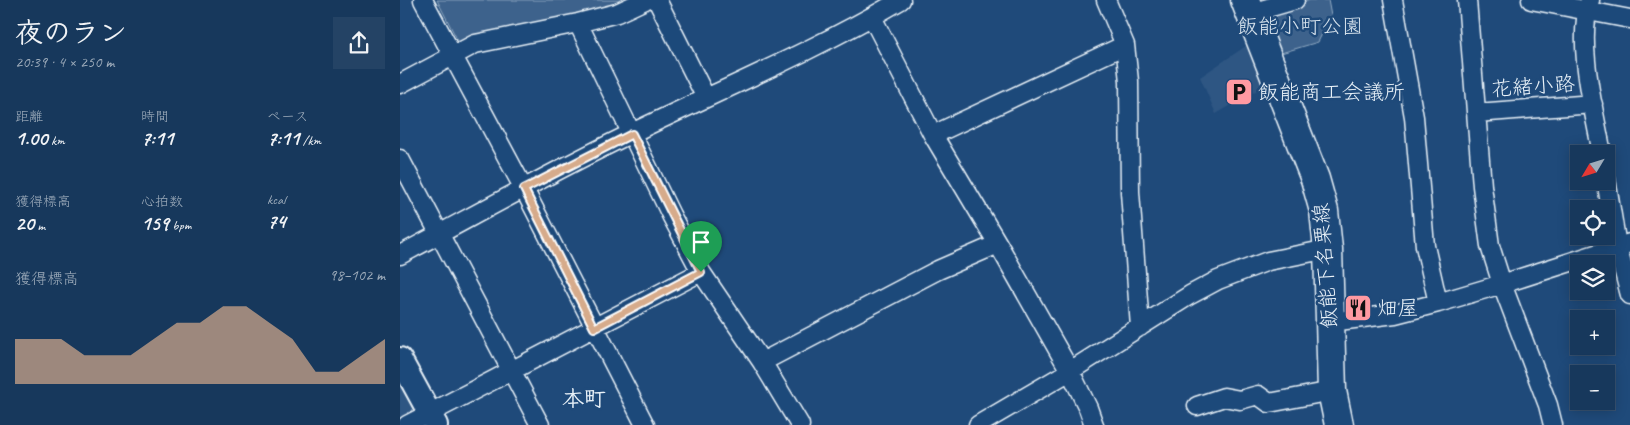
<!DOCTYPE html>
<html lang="ja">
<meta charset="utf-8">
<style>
body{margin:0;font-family:Caveat,"Klee One",sans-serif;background:#244365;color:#f1f3f6;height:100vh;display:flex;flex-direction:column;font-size:19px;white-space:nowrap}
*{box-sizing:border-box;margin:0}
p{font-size:16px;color:#9eacbb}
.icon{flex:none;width:28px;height:28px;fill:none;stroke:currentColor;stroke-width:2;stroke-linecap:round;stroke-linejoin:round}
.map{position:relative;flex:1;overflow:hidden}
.drawer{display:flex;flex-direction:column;background:#17385c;width:400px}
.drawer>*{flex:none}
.needle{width:32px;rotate:232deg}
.fabs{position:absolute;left:1170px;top:145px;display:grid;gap:10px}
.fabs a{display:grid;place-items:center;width:45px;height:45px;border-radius:0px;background:#17385c;box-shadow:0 2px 12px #0003,0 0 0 1px #365272;font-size:25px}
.pin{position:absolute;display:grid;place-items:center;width:42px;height:42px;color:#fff;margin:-51px -21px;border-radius:50% 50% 50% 0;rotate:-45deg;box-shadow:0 0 5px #0007}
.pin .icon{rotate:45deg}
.round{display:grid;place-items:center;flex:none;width:52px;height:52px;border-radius:0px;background:#244365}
.headline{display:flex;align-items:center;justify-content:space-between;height:85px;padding:0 15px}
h1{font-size:28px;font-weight:700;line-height:38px}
.metrics{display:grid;grid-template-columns:repeat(3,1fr);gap:8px;height:85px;padding:5px 15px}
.metrics div{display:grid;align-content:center}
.metrics b{font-size:21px;font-weight:700}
.metrics small{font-size:14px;font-weight:400}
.metrics p{font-size:14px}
.chart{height:140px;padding:10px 15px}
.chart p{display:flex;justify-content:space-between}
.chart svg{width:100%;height:90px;margin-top:5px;fill:#d6ab8b;opacity:.7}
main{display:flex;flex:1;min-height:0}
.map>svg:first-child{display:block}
.built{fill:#2e5683}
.green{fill:#3c628c;stroke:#92aac2}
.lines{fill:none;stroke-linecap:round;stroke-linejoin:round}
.minor-casing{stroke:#e8f1f8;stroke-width:21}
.tertiary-casing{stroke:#e8f1f8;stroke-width:26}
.primary-casing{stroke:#e8f1f8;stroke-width:31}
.minor{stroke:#1f4a7a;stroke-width:18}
.tertiary{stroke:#1f4a7a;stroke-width:22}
.primary{stroke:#1f4a7a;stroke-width:28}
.route-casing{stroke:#fff;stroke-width:10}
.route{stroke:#d6ab8b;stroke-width:6}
.labels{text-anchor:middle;stroke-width:5;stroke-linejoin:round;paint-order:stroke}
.park-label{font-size:21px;fill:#d7e3ed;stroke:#1f4a7a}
.street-label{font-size:21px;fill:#e8f1f8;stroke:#1f4a7a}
.poi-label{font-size:21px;fill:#e8f1f8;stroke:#1f4a7a;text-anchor:start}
.neighbourhood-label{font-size:22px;font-weight:bold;fill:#e8f1f8;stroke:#1f4a7a}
</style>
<main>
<section class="drawer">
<div class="headline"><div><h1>夜のラン</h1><p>20:39 · 4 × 250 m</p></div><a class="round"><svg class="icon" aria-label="share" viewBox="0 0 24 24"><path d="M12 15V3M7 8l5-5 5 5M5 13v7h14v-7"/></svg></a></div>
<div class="metrics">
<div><p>距離</p><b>1.00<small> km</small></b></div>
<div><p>時間</p><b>7:11</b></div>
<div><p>ペース</p><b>7:11<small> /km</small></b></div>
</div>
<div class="metrics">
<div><p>獲得標高</p><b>20<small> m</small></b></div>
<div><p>心拍数</p><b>159<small> bpm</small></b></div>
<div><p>kcal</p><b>74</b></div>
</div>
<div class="chart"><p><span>獲得標高</span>98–102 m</p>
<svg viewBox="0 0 160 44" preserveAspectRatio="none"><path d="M0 44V22L10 22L20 22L30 30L40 30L50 30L60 22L70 14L80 14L90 6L100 6L110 14L120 22L130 38L140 38L150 30L160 22V44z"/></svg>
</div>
</section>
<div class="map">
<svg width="1230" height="425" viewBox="0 0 1230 425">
<rect width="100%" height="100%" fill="#1f4a7a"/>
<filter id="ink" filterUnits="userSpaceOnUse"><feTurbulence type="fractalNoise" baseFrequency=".02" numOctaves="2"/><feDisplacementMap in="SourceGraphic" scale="10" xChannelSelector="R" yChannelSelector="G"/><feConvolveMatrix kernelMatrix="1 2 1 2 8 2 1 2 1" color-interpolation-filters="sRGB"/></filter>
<g filter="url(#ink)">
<!-- built -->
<path class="built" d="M855 40 873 81 816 114 800 77Z
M0 377 18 411 0 421Z"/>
<!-- green -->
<path class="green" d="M37 0H238L136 26 76 34 59 43Z
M910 0H928L931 16 918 42 881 53 867 17Z"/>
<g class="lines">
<!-- minor casing -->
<g class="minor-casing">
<path id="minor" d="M23 0 124 189 245 425
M257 0 306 98
M706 0 725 45 729 81 730 192 740 327
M993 0 1014 117 1025 246 1038 303
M1067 0 1082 186 1090 246 1102 284 1148 405 1153 425
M1131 0 1230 19
M1190 0C1176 43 1194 109 1202 154
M851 13 895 0
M472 17 533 135 598 244 670 371 688 408 694 425
M178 23 271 215 301 272 362 362 400 425
M0 84 75 44 178 23 217 13 245 0
M1076 113 1193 104
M533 135 725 45
M0 159 140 425
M1206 179 1217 246 1230 295
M0 255C77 214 155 170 234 132 323 89 416 50 501 0
M930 322 995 314 1038 303 1102 284 1230 243
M362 362 538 270 598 244
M797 406 824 397 840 400 858 395 869 403 932 391
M7 425 301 272
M578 425 670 371 790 295 818 280 868 261 928 249"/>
</g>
<!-- tertiary casing -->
<g class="tertiary-casing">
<path id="tertiary" d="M0 359 36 425"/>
</g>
<!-- primary casing -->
<g class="primary-casing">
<path id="primary" d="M845 0 915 179 924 211 928 249 932 391 939 425"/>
</g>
<!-- minor -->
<use href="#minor" class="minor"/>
<!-- tertiary -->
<use href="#tertiary" class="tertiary"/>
<!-- primary -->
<use href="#primary" class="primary"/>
</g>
</g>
<g class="lines" filter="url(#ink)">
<!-- route casing -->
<g class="route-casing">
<path id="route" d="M232 134 301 272 194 328 124 189Z"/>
</g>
<!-- route -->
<use href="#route" class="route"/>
</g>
<!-- icons -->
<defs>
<g id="parking-square" transform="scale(1.4375)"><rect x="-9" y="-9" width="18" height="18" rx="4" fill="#ff9aa2" stroke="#1f4a7a"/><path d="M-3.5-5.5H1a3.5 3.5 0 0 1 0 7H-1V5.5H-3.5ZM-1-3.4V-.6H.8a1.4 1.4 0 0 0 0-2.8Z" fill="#111"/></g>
<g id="restaurant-square" transform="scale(1.4375)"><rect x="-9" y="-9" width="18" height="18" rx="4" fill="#ff9aa2" stroke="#1f4a7a"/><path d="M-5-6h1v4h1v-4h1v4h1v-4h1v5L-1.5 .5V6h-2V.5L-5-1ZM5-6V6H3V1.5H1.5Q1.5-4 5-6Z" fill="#111"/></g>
</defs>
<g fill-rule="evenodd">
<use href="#parking-square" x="839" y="92"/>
<use href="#restaurant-square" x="958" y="308"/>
</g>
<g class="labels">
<!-- park labels -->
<g class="park-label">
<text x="900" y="33">飯能小町公園</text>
</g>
<!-- street labels -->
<g class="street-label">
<text transform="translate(1133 86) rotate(-4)" y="7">花緒小路</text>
<text transform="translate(925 266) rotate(-94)" y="7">飯能下名栗線</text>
</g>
<!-- poi labels -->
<g class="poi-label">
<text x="858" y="99">飯能商工会議所</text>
<text x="977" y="315">畑屋</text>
</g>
<!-- neighbourhood labels -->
<g class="neighbourhood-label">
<text x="184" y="406">本町</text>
</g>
</g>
</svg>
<div class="fabs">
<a><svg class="needle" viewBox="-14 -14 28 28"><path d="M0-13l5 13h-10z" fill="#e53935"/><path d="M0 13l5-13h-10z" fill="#9eacbb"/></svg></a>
<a><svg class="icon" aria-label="locate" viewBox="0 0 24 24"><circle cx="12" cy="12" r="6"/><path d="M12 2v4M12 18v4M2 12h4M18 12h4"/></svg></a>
<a><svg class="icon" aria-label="layers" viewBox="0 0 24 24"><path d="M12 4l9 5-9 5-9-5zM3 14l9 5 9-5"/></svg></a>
<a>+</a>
<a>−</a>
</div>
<div class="pin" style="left:301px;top:272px;background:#1e9e55"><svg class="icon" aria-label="arrive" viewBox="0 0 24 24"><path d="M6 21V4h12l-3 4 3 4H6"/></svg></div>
</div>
</main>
